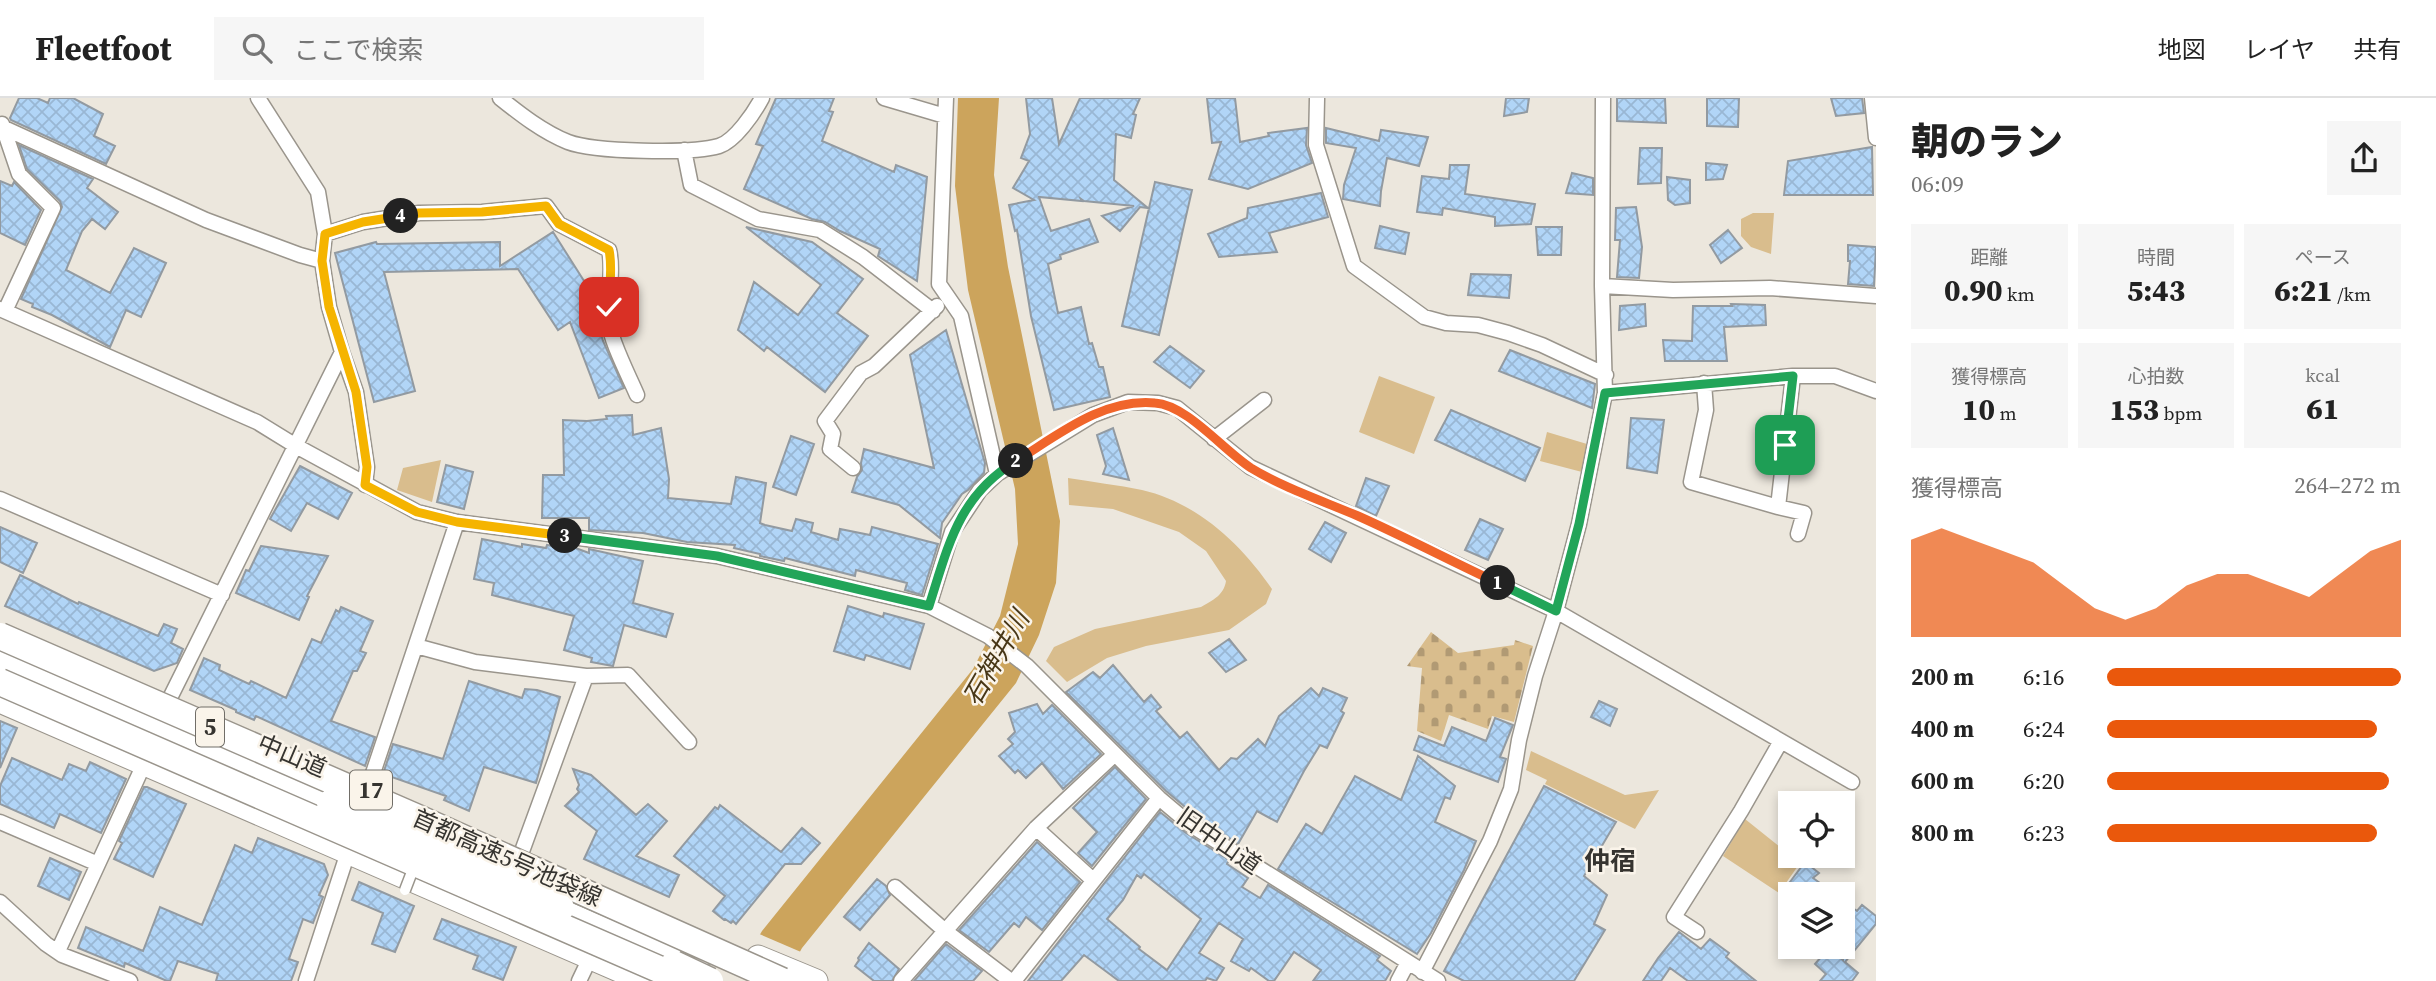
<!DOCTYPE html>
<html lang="ja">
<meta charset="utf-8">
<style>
body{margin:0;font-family:"Source Serif 4","Noto Sans JP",serif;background:#f6f6f6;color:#222;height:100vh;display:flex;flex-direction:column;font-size:26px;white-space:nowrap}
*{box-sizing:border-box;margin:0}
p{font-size:23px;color:#767676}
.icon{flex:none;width:38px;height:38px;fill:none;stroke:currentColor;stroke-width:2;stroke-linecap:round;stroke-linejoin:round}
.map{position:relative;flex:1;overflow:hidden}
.details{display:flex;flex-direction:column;background:#fff;width:560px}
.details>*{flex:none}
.controls{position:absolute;left:1778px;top:693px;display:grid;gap:14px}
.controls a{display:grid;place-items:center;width:77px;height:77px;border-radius:0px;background:#fff;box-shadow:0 4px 10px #0003;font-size:35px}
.pin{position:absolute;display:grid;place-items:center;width:60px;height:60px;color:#fff;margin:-30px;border-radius:14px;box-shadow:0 4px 10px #0006}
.km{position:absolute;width:35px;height:35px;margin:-18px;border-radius:50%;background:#222;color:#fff;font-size:19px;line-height:35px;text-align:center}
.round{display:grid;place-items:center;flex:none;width:74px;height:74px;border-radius:0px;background:#f6f6f6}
.overview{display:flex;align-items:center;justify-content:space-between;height:119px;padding:0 35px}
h1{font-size:38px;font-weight:800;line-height:52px}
.figures{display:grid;grid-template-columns:repeat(3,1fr);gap:10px;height:119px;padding:7px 35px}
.figures div{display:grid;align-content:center;border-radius:0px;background:#f6f6f6;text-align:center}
.figures b{font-size:30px;font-weight:800}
.figures small{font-size:19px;font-weight:400}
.figures p{font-size:19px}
.chart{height:196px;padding:14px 35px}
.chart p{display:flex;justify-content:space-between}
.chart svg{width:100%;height:126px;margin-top:7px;fill:#ea580c;opacity:.7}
ul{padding:0 35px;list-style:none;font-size:23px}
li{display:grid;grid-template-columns:112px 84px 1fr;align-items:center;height:52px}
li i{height:18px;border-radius:9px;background:#ea580c}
header{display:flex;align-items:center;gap:42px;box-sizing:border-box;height:98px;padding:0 35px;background:#fff;border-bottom:2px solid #e0e0e0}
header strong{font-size:33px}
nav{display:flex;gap:38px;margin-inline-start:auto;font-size:24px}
.search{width:490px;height:63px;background:#f6f6f6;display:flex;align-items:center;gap:18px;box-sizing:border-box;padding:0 24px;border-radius:0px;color:#767676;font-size:26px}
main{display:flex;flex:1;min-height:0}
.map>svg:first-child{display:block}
.cemetery{fill:url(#cemetery-stones)}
.green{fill:#d9bd8d}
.water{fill:#cca45c}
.pier{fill:#ece7dd}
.building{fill:url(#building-cross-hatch);stroke:#929aa1;stroke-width:2;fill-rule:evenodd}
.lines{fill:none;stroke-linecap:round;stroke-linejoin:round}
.minor-casing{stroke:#9a958c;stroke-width:17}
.trunk-casing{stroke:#9a958c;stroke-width:25}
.motorway-casing{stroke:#9a958c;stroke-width:29}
.minor{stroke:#fff;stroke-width:14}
.trunk{stroke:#fff;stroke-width:23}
.motorway{stroke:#fff;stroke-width:26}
.pedestrian-bridge-casing{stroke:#9a958c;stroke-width:13;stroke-linecap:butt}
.motorway-bridge-casing{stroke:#9a958c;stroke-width:29;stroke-linecap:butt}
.pedestrian-bridge{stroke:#fff;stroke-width:10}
.motorway-bridge{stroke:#fff;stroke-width:26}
.split-1-casing{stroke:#fff;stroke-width:14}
.split-2-casing{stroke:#fff;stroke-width:14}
.split-3-casing{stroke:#fff;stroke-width:14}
.split-4-casing{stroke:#fff;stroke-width:14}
.split-5-casing{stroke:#fff;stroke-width:14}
.split-1{stroke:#22a559;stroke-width:9}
.split-2{stroke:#f0652b;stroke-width:9}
.split-3{stroke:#22a559;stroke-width:9}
.split-4{stroke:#f5b400;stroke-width:9}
.split-5{stroke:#f5b400;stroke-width:9}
.labels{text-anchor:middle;stroke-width:5;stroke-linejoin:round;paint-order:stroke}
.shield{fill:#faf4ea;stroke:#716e68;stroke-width:2}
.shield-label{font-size:23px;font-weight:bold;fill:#363430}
.street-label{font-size:24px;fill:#363430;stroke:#faf4ea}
.water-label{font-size:26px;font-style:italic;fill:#483717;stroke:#faf4ea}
.neighbourhood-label{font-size:26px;font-weight:bold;fill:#363430;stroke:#faf4ea}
</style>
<header>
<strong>Fleetfoot</strong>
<div class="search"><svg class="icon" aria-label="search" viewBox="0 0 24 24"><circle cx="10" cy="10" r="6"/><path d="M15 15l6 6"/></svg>ここで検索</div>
<nav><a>地図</a><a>レイヤ</a><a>共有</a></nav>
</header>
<main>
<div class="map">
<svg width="1876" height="883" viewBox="0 0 1876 883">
<defs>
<pattern id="cemetery-stones" width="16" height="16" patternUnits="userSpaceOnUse" patternTransform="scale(1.75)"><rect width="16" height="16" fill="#d9bd8d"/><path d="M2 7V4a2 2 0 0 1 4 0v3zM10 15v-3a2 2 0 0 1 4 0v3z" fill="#b19a74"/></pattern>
<pattern id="building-cross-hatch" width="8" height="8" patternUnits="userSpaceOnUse" patternTransform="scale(1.75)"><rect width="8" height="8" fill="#b1d5f7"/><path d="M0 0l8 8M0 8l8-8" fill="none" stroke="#99b7d4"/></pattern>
</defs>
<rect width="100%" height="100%" fill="#ece7dd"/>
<!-- cemetery -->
<path class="cemetery" d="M1431 534 1458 555 1514 547 1515 542 1533 548 1514 624 1492 618 1488 631 1449 617 1441 643 1417 633 1422 570 1407 568Z"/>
<!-- green -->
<path class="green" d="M1753 115H1774L1771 156 1751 149 1741 138V121Z
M1379 278 1435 299 1414 356 1359 334Z
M1547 334 1587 346 1582 374 1540 363Z
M441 362 432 404 397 392 403 370Z
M1068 380C1092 384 1118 387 1142 392 1198 405 1241 446 1272 491L1266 506 1229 532 1146 548 1107 560 1067 584 1046 563 1054 549 1095 531 1201 509C1213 502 1224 497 1226 483L1206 453 1179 434 1113 411 1069 407Z
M1531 653 1625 697 1659 692 1635 731 1545 686 1547 682 1526 672Z
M1745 721 1800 765 1779 795 1723 758Z"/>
<!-- water -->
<path class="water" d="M958 0H999L994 77 1008 169 1060 423 1056 485 1039 537 1016 585 802 850 784 883H733L762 833 973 571 1000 518 1018 446 1015 391 968 192 955 88Z"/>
<!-- pier -->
<path class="pier" d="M757 835 801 854 786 883H730Z"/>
<!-- building -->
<path class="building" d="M19 0H37L48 5 50 0H73L103 16 94 38 115 48 106 66 11 22 10 20Z
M776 0H834L829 13 833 14 822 43 894 74 896 67 927 79 917 183 878 158 880 151 840 133 825 124 812 121 744 91 763 48 756 46Z
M1026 0H1052L1059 46 1080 0H1140L1133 16 1136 17 1131 40 1116 36 1114 82 1148 110 1140 109 1120 133 1102 118 1134 108 1084 103 1081 101 1082 103 1039 99 1051 133 1089 121 1098 144 1060 157 1061 161 1048 166 1058 215 1081 209 1089 246 1092 245 1099 269H1103L1110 299 1054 312 1031 218 1017 132 1015 133 1009 107 1034 102 1013 90 1029 63 1021 60 1030 36Z
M1207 0H1235L1240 44 1269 38 1268 35 1307 30 1306 47 1312 65 1248 91 1209 81 1221 44 1212 45Z
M1506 0H1529L1527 14 1504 18Z
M1617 0H1665L1666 25 1617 23Z
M1707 0H1739L1738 29 1707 28Z
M1831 0H1862L1864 15 1836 18Z
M1326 30 1379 43 1381 32 1428 39 1419 68 1387 60 1381 93 1380 108 1343 101 1344 87 1356 50 1326 45Z
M19 47 93 81 87 90 118 114 105 131 92 121 82 133 66 172 110 195 134 150 166 165 141 219 126 212 110 249 52 217 32 209 33 206 21 201 62 109 60 103 27 71Z
M1872 49 1873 97H1784L1788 63Z
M1640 50H1662L1661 85 1638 86Z
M1706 65 1727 67 1723 81 1706 82Z
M1450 67H1469L1465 96 1535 106 1531 126 1495 128V119L1443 110 1442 117 1417 114 1422 78 1449 81Z
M1572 75 1593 80V97L1566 95Z
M1667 79 1690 82V105L1675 107 1668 102Z
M0 83 12 88 14 84 41 112 25 147 0 135Z
M1155 84 1192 92 1159 237 1122 228Z
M1321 95 1328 119 1269 135 1277 154 1219 159 1208 136 1247 120 1248 110Z
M1636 109 1642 149 1639 180 1617 179 1620 142H1615L1616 110Z
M1380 128 1409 135 1405 156 1375 150Z
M746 129 812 144 863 181 837 215 868 238 825 294 767 249 764 253 738 232 754 184 798 217 821 187Z
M1536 129H1562L1561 157H1538Z
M1728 132 1742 150 1721 165 1710 147Z
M553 134 598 205 593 209 603 243 624 290 599 300 570 224 558 232 518 171 384 174 415 293 374 304 335 155 376 144 377 146 500 144V168Z
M1848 147 1876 149 1874 188 1848 186 1850 163H1848Z
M1471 176 1511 177 1509 200 1468 197Z
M1645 206 1646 228 1619 232 1620 208Z
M1731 206 1765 207 1766 227 1724 229 1727 263H1665L1663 242 1692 243 1693 208H1732Z
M946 232 985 365 984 375 968 392 962 396 942 425 940 440 899 407 852 394 857 379 862 372 861 365 864 351 934 370 910 257Z
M1170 248 1204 273 1190 290 1154 264Z
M1510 252 1595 286 1592 310 1499 273Z
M1451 312 1540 350 1525 383 1435 342Z
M632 317 633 337 661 330 669 381 668 400 731 406 736 379 766 385 760 425 765 427 792 433 796 421 813 425 811 434 838 442 840 431 870 437 872 429 938 446 922 497 905 492 907 485 856 472 855 478 785 460 784 463 760 458V456L734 450 735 447 687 444 643 435 589 432V420H542L543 377H564L563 322 587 323 607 321 606 318Z
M1631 320 1664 322 1657 375 1627 370Z
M1113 330 1129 382 1103 376 1106 368 1097 337Z
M791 338 814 346 796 397 773 389Z
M446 367 473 374 464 411 437 404Z
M300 368 352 395 338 421 307 405 291 433 270 421Z
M1366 380 1389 388 1376 418 1356 408Z
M1480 421 1503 431 1488 462 1465 452Z
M1325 424 1346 435 1331 464 1309 451Z
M0 429 37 445 23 475 0 464Z
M482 441 522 449V446L546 450 547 447 572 452 573 449 589 455V451L643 463 633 505 673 516 666 539 624 527 613 568 591 564 592 560 564 552 574 518 492 497 494 485 474 481Z
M261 448 328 458 307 498 309 499 299 522 236 495 246 472 249 473Z
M20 477 78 506 79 504 158 538 164 526 177 531 171 545 183 551 177 565 154 573 5 508Z
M848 508 883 519 884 515 924 526 910 571 866 557 864 562 834 553Z
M341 509 373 523 360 553 366 555 357 573H353L331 623 375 639 365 668 256 618 254 622 236 614V612L190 592 204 560 220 567 219 572 249 586 251 583 286 600 312 541 321 545 336 512 339 514Z
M1229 541 1246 562 1226 574 1209 555Z
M1113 567 1144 604 1151 597 1161 609 1156 613 1180 640 1187 634 1219 672 1231 660 1237 661 1258 641 1265 648 1279 618 1311 590 1319 598 1323 590 1347 600 1341 613 1344 615 1327 650 1320 647 1304 673 1277 724 1257 713 1238 746 1197 719 1166 693 1066 594 1093 574 1100 580Z
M469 583 522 600 525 591 537 592 560 599 536 685 484 669 469 713 444 702 446 698 383 676 393 646 443 661Z
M1599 603 1617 611 1610 628 1591 619Z
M1037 606 1043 616 1052 607 1101 656 1063 691 1042 665 1026 680 1018 672 1015 675 999 658 1013 646 1008 641 1015 634 1009 615Z
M1495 620 1513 627 1500 659 1506 661 1498 684 1414 652 1419 638 1444 648 1452 629 1486 643Z
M0 623 17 630 0 670Z
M1418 658 1455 688 1450 701 1445 699 1435 724 1476 743 1464 772 1431 835 1417 856 1278 771 1306 726 1322 736 1355 678 1401 702Z
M12 660 62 682 69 666 86 673 90 664 126 681 101 735 60 716 54 730 0 706V688Z
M1115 669 1146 701 1092 768 1078 755 1097 734 1073 710Z
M573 671 591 677 636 717 648 706 667 723 636 758 679 777 669 799 584 761 597 733 565 708 579 694 577 691 579 687Z
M1544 688 1616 724 1584 778 1607 797 1594 826 1605 832 1574 883H1464L1444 873Z
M144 689H147L186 706 153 779 114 761 122 745 119 743Z
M720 707 781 754 802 730 820 745 801 766H785L736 826 733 823 731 825 725 821 724 822 713 813 725 798 674 758 715 709 718 711Z
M1160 714 1186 735 1229 762 1227 766 1248 780 1242 789 1260 800 1268 787 1380 858 1377 862 1391 873 1385 883H1313L1321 872 1294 854 1274 883H1269L1251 870 1249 873 1231 863 1243 841 1219 825 1199 855 1224 870 1216 883 1207 880 1205 883H1119L1084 857 1061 883H1028ZM1144 776 1201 821 1167 872 1139 851 1140 849 1107 821 1123 802 1137 777 1141 780Z
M258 740 324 766 328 777 319 797 323 799 313 825 303 821 289 861 298 864 291 883H216L218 876 178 863 170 883H167L125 865 124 869 78 850 86 829 143 853 160 809 202 827 235 747 252 755Z
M1037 744 1080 784 1042 832 1026 819 1019 829 1014 825 989 854 959 832Z
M50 760 81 774 69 802 38 788Z
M1805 764 1819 775 1813 780 1835 796H1806L1790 784Z
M877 781 886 788 890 797 860 832 844 819Z
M359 784 414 808 395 854 372 846 383 815 352 802Z
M1843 803 1857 813 1862 807 1876 818V826L1845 864 1858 875 1852 883H1820L1826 876 1815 866 1829 850 1843 862Z
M442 821 516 849 503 882 473 871 478 858 434 841Z
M1679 834 1701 851 1710 841 1729 855 1726 859 1756 883H1688L1670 870 1661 883H1643L1658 860Z
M869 845 899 871 892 883H874L855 868 859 862 858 860Z
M946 846 982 873 973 883H914Z"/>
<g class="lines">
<!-- minor casing -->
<g class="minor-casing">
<path id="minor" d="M258 0 318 94 325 136 322 163 329 209 342 254 356 294 367 369 365 387
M500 0C520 16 543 34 568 44 594 54 692 56 719 48 735 43 754 15 762 0
M884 0 945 18
M946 0 939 186 961 218 997 376
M1872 0 1876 40
M1317 1 1316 47 1354 168 1424 219 1446 225 1478 227 1508 235 1542 247 1606 277
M2 26 19 76 53 110 5 213
M0 28 206 122 300 157 322 163
M684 52 691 87 758 121 820 132 863 159 933 213
M325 136 363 124 419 115 482 114 546 108 559 126 609 152C614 173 607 201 609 224 610 242 629 278 637 297
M1602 188 1673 192 1770 190 1876 198
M0 211 257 324 296 348 417 414 457 424 717 458 929 508 988 538 1027 568 1159 700 1191 727 1438 883
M1704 285 1706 312 1691 384 1778 409 1793 278
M1605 295 1793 278H1835L1876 293
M1214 341 1264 302
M853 370 830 351 833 336 825 323 861 275 874 268 937 208
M0 401 222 497
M1778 409 1804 415 1798 436
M929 508 952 434 980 392 997 376 1093 317 1128 304 1158 305 1177 310 1250 369 1556 513 1852 684
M416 548 475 564 586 578 628 577 689 644
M167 606 342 254
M364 702 457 424
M0 724 98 766
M1036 730 1093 782
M521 756 586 578
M895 789 944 832 1011 883
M0 804 46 846 62 857 130 883
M1697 834 1674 819 1741 713 1781 643
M58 853 144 666
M1422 874 1490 743 1511 691 1519 642 1535 578 1556 513 1579 426 1605 295 1602 188 1603 0
M306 883 350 748
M579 883 590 860
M901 883 1036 730 1115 656
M1014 883 1159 700
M1398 883 1407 866"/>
</g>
<!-- trunk casing -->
<g class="trunk-casing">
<path id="trunk" d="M0 603 644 883
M758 859 816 883"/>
</g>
<!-- motorway casing -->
<g class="motorway-casing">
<path id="motorway" d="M0 564 330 705
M546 808 697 873"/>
</g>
<!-- minor -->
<use href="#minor" class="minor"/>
<!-- trunk -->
<use href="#trunk" class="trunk"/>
<!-- motorway -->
<use href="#motorway" class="motorway"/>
<!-- pedestrian-bridge casing -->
<g class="pedestrian-bridge-casing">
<path id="pedestrian-bridge" d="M405 792 415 766"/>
</g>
<!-- motorway-bridge casing -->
<g class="motorway-bridge-casing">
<path id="motorway-bridge" d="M0 538 420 721 782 883
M0 584 686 883
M330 705 491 774 561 810
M674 866 710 883"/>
</g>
<!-- pedestrian-bridge -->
<use href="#pedestrian-bridge" class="pedestrian-bridge"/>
<!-- motorway-bridge -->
<use href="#motorway-bridge" class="motorway-bridge"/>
</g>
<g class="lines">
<!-- split-1 casing -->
<g class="split-1-casing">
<path id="split-1" d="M1498 485 1556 513 1579 426 1605 295 1793 278 1785 347"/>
</g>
<!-- split-2 casing -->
<g class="split-2-casing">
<path id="split-2" d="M1016 363C1058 337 1103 300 1155 305 1187 307 1223 352 1251 370 1284 390 1323 403 1358 418 1405 439 1451 463 1498 485"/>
</g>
<!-- split-3 casing -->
<g class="split-3-casing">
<path id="split-3" d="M565 438 717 458 929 508C948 449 958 398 1016 363"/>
</g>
<!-- split-4 casing -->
<g class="split-4-casing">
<path id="split-4" d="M401 118 363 124 325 136 322 163 329 209 356 294 367 369 365 387 417 414 457 424 565 438"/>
</g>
<!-- split-5 casing -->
<g class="split-5-casing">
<path id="split-5" d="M401 118 419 115 482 114 546 108 559 126 609 152C613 170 609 190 609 209"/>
</g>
<!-- split-1 -->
<use href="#split-1" class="split-1"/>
<!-- split-2 -->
<use href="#split-2" class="split-2"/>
<!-- split-3 -->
<use href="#split-3" class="split-3"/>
<!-- split-4 -->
<use href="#split-4" class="split-4"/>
<!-- split-5 -->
<use href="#split-5" class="split-5"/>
</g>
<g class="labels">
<!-- shield labels -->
<g class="shield">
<rect x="196" y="609.5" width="28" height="39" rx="5"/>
<rect x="350" y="672.5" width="42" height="39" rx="5"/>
</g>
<g class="shield-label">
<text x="210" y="637">5</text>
<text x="371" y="700">17</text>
</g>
<!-- street labels -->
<g class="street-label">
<text transform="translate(292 658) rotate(23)" y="8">中山道</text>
<text transform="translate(1219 743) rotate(35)" y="8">旧中山道</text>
<text transform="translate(507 760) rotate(24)" y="8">首都高速5号池袋線</text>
</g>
<!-- water labels -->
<g class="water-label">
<text transform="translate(996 560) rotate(-60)" y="9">石神井川</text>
</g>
<!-- neighbourhood labels -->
<g class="neighbourhood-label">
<text x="1610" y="772">仲宿</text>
</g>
</g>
</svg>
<div class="controls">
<a><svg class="icon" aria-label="locate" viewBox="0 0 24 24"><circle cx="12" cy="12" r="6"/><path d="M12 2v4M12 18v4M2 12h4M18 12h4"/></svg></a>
<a><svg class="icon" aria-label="layers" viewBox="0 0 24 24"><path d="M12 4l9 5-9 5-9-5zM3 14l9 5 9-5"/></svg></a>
</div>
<div class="pin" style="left:1785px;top:347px;background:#1e9e55"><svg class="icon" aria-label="arrive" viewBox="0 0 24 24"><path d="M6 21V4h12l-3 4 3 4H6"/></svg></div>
<div class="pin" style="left:609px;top:209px;background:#d93025"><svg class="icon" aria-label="check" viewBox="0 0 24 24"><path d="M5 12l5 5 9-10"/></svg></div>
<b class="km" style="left:1498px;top:485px">1</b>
<b class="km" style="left:1016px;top:363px">2</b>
<b class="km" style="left:565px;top:438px">3</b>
<b class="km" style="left:401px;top:118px">4</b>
</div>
<section class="details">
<div class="overview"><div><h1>朝のラン</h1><p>06:09</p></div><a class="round"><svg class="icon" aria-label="share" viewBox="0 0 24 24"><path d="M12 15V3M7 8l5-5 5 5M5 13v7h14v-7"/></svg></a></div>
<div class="figures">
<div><p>距離</p><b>0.90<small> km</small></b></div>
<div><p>時間</p><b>5:43</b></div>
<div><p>ペース</p><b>6:21<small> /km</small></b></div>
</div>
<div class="figures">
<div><p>獲得標高</p><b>10<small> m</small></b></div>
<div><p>心拍数</p><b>153<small> bpm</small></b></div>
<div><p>kcal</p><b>61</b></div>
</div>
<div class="chart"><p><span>獲得標高</span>264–272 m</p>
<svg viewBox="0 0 160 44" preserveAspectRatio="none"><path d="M0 44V10L10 6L20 10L30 14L40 18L50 26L60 34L70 38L80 34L90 26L100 22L110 22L120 26L130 30L140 22L150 14L160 10V44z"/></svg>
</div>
<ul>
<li><b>200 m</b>6:16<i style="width:100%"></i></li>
<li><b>400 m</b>6:24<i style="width:92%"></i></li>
<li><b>600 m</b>6:20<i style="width:96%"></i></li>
<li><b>800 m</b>6:23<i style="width:92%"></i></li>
</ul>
</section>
</main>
